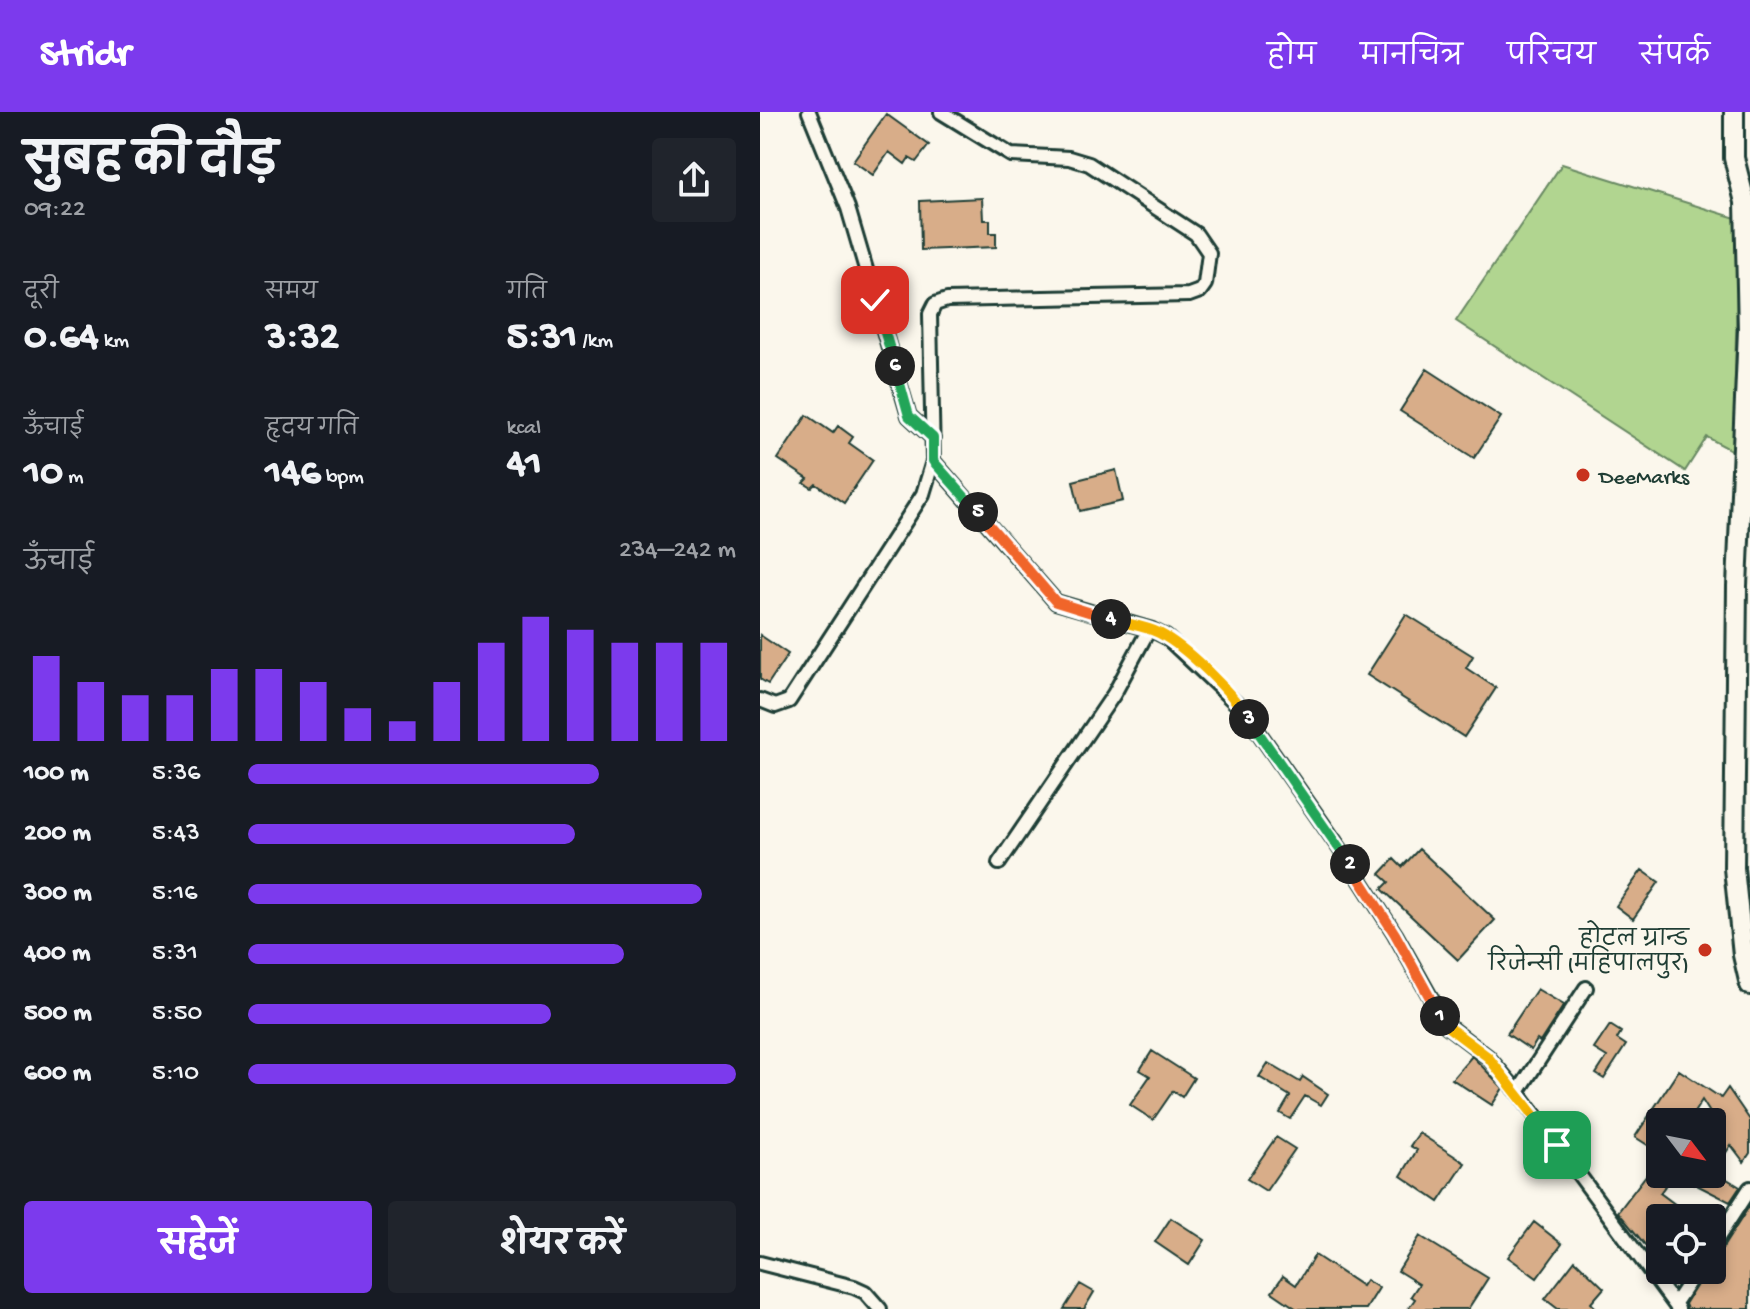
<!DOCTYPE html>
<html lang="hi">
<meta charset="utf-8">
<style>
body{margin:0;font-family:"Gochi Hand","Playpen Sans Deva",sans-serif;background:#20242c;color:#f1f3f6;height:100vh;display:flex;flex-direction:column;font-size:30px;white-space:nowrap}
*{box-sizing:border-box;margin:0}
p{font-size:26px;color:#9ea1a6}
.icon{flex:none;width:44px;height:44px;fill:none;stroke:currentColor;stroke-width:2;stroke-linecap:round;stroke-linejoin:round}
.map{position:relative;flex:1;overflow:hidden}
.panel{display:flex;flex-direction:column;background:#171b24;width:760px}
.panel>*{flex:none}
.needle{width:52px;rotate:122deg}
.buttons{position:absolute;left:886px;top:996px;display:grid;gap:16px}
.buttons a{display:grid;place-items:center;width:80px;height:80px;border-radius:8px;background:#171b24;box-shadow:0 4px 12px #0003;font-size:40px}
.pin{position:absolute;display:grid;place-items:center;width:68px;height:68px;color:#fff;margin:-34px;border-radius:16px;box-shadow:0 4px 12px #0006}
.km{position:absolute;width:40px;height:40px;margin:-20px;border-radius:50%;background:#222;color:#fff;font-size:22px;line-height:40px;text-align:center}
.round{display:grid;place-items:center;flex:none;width:84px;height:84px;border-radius:8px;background:#20242c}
.headline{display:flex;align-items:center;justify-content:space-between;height:136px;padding:0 24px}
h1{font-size:44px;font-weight:700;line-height:60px}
.figures{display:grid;grid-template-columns:repeat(3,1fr);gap:12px;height:136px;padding:8px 24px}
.figures div{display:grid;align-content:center}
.figures b{font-size:40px;font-weight:700}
.figures small{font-size:22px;font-weight:400}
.figures p{font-size:22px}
.chart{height:224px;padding:16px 24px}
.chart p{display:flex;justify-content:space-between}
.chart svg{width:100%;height:144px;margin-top:8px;stroke:#7c3aed;stroke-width:6}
.button{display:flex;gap:16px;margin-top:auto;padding:16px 24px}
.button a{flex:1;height:92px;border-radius:8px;background:#7c3aed;color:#fff;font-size:32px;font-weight:700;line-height:92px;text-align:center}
.button a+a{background:#20242c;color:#f1f3f6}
ul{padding:0 24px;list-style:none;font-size:26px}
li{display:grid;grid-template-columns:128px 96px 1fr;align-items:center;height:60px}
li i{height:20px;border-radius:10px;background:#7c3aed}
header{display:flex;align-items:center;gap:48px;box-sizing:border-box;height:112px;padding:0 40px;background:#7c3aed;color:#fff}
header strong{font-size:38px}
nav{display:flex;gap:44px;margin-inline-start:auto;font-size:28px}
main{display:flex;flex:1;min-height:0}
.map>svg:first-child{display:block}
.green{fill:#b1d590;stroke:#688962;stroke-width:2}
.building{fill:#d8ad89;stroke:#1f3d34;stroke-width:2}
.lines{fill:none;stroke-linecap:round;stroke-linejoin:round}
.minor-casing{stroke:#1f3d34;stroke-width:18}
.secondary-casing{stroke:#1f3d34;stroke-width:24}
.minor{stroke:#fbf7ec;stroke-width:12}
.secondary{stroke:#fbf7ec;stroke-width:18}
.split-1-casing{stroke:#fff;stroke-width:16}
.split-2-casing{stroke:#fff;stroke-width:16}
.split-3-casing{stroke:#fff;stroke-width:16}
.split-4-casing{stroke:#fff;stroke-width:16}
.split-5-casing{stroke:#fff;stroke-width:16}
.split-6-casing{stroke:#fff;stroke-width:16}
.split-7-casing{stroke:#fff;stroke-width:16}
.split-1{stroke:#f5b400;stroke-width:10}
.split-2{stroke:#f0652b;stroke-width:10}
.split-3{stroke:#22a559;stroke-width:10}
.split-4{stroke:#f5b400;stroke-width:10}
.split-5{stroke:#f0652b;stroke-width:10}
.split-6{stroke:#22a559;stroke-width:10}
.split-7{stroke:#22a559;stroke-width:10}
.poi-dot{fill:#c8321e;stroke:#fbf7ec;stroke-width:3}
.labels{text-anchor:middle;stroke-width:6;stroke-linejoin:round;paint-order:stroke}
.poi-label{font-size:22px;fill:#1f3d34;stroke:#fbf7ec;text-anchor:start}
</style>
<header>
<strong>Stridr</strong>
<nav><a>होम</a><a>मानचित्र</a><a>परिचय</a><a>संपर्क</a></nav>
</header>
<main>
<section class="panel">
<div class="headline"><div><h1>सुबह की दौड़</h1><p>09:22</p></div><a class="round"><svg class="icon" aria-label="share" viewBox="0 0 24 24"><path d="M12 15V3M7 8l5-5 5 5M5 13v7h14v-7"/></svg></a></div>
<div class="figures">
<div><p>दूरी</p><b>0.64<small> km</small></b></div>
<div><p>समय</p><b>3:32</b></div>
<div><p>गति</p><b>5:31<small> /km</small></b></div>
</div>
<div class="figures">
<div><p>ऊँचाई</p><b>10<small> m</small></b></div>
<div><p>हृदय गति</p><b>146<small> bpm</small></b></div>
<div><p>kcal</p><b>41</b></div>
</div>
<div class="chart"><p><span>ऊँचाई</span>234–242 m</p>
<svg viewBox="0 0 160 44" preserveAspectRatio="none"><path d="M5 44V18M15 44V26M25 44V30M35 44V30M45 44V22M55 44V22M65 44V26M75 44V34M85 44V38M95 44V26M105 44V14M115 44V6M125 44V10M135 44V14M145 44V14M155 44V14"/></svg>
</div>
<ul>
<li><b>100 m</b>5:36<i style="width:72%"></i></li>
<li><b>200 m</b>5:43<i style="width:67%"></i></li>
<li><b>300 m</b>5:16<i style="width:93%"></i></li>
<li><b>400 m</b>5:31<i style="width:77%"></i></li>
<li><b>500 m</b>5:50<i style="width:62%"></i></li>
<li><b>600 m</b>5:10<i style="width:100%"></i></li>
</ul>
<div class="button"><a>सहेजें</a><a>शेयर करें</a></div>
</section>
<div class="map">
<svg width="990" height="1197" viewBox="0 0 990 1197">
<rect width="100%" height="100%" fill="#fbf7ec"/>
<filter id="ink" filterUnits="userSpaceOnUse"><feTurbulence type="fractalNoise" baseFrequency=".0125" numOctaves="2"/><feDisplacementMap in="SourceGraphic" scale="16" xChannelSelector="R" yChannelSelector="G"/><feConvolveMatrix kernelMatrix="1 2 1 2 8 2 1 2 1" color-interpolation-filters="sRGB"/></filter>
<g filter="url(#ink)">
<!-- green -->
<path class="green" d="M802 52 979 107 973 339 947 325 925 359 696 209Z"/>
<!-- building -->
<path class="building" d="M126 2 169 33 156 50 149 46 145 52 129 40 113 63 93 49Z
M222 86 223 108H230V121H236V135L161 138 160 89Z
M667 257 741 305 714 346 640 299Z
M47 303 73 321 78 314 93 325 89 331 113 348 84 391 56 372 52 376 44 371 48 367 18 347Z
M356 358 363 389 320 399 313 369Z
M646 502 713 544 706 556 736 576 704 625 607 563Z
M0 523 28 542 8 572 0 567Z
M659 737 735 808 698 848 622 777 629 770 620 762 634 747 642 755Z
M882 758 899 770 873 807 856 794Z
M777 877 804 893 780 930 777 928 771 938 747 922Z
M850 913 861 920 857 927 866 933 844 967 836 962 847 945 834 937Z
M392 939 434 966 422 985 413 979 393 1008 370 993 390 964 380 958Z
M712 944 743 976 732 993 692 967Z
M508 951 540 970 543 965 568 982 561 993 545 984 530 1007 520 1001 530 984 499 965Z
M919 958 961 986 968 976 990 1008V1041L984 1050 971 1033 954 1059 980 1075 970 1090 915 1062H952L954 1007 942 988 928 1010H900V1041L875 1025Z
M659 1021 705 1051 679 1090 641 1064 657 1038 650 1034Z
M516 1025 535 1037 506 1079 487 1067Z
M780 1025 797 1049 784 1058 767 1033Z
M900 1045V1062H914L900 1081 916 1093 907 1106H900V1115L886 1134 858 1100Z
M990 1093V1197H927L925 1192 946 1158H952V1144L960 1140Z
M411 1106 445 1128 429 1153 395 1130Z
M774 1110 802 1132 777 1166 748 1145Z
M660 1124 728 1166 708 1197H648L655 1187 651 1184 659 1172 638 1159Z
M555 1143 602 1174 606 1168 619 1176 606 1197H537L512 1180 523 1164 536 1173Z
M815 1148 844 1176 831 1191 837 1197H798L785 1187Z
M320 1172 334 1180 324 1197H304Z"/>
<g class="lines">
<!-- minor casing -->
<g class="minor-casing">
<path id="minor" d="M49 0 88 96 149 304 173 326
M173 349 296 490 392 518 406 525 483 598 585 744 635 822 686 913 728 945 758 980 918 1197
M0 588 15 594 29 589 163 382 173 349 170 202 175 192 187 188 429 183 440 179 445 172 449 141 436 122 329 52 309 46 251 43 181 0
M239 751 354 582 388 519
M758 980 826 876
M952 1135 990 1076
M0 1151 94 1175 105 1180 120 1197
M915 1191 937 1158"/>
</g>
<!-- secondary casing -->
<g class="secondary-casing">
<path id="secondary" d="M974 0V46L985 90 988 218 977 474 974 756 983 843 990 873"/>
</g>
<!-- minor -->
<use href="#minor" class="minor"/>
<!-- secondary -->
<use href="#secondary" class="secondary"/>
</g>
</g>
<g class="lines" filter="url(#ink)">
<!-- split-1 casing -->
<g class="split-1-casing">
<path id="split-1" d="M680 904 688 915 728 945 797 1033"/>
</g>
<!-- split-2 casing -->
<g class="split-2-casing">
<path id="split-2" d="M590 752 635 822 680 904"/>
</g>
<!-- split-3 casing -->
<g class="split-3-casing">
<path id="split-3" d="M489 607 590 752"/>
</g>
<!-- split-4 casing -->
<g class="split-4-casing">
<path id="split-4" d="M351 507C366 512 385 514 399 521 428 536 471 580 489 607"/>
</g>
<!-- split-5 casing -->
<g class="split-5-casing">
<path id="split-5" d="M218 400 296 490 351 507"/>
</g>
<!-- split-6 casing -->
<g class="split-6-casing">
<path id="split-6" d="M135 254 149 304 173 326V349L218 400"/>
</g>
<!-- split-7 casing -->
<g class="split-7-casing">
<path id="split-7" d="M115 188 135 254"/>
</g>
<!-- split-1 -->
<use href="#split-1" class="split-1"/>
<!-- split-2 -->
<use href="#split-2" class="split-2"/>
<!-- split-3 -->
<use href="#split-3" class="split-3"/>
<!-- split-4 -->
<use href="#split-4" class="split-4"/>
<!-- split-5 -->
<use href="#split-5" class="split-5"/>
<!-- split-6 -->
<use href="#split-6" class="split-6"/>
<!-- split-7 -->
<use href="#split-7" class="split-7"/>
</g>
<!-- markers -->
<g class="poi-dot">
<circle cx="823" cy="363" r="8"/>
<circle cx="945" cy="838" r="8"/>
</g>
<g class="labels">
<!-- poi labels -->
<g class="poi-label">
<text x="839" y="371">DeeMarks</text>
<text x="929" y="833" text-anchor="end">होटल ग्रान्ड<tspan x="929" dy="25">रिजेन्सी (महिपालपुर)</tspan></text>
</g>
</g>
</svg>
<div class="buttons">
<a><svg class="needle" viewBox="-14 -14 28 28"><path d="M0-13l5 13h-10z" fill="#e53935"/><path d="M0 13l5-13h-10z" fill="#9ea1a6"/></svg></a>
<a><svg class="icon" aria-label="locate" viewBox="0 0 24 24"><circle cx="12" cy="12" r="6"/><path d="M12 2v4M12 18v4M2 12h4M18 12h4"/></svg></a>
</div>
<div class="pin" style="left:797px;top:1033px;background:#1e9e55"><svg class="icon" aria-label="arrive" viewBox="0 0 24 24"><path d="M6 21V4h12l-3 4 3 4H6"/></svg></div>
<div class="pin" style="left:115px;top:188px;background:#d93025"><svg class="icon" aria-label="check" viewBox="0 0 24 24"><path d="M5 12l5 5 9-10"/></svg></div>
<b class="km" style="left:680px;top:904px">1</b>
<b class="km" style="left:590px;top:752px">2</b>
<b class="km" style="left:489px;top:607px">3</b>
<b class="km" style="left:351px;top:507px">4</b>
<b class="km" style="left:218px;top:400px">5</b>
<b class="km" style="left:135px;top:254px">6</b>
</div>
</main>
